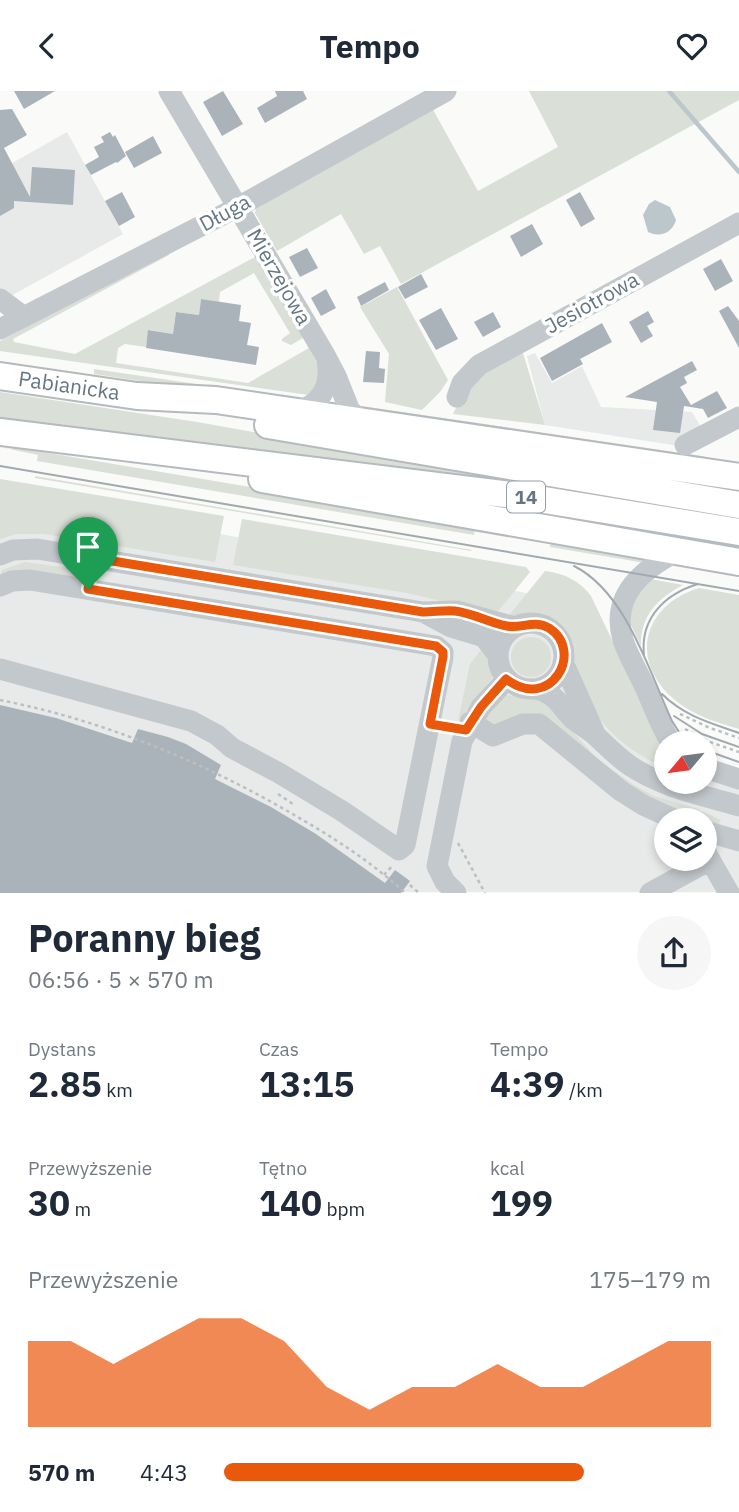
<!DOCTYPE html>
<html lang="pl">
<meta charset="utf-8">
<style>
body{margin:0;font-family:"IBM Plex Sans",sans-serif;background:#f6f6f7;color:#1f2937;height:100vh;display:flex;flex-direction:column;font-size:26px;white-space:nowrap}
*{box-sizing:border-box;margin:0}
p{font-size:23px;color:#747a83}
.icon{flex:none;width:38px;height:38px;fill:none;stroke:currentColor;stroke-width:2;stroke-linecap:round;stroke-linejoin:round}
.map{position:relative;height:802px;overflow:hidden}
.sheet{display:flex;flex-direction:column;background:#fff;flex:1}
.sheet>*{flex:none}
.needle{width:46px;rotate:241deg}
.controls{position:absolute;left:654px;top:640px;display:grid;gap:14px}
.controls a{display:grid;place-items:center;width:63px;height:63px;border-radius:50%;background:#fff;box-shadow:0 4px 10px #0003;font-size:35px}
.pin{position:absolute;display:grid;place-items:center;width:60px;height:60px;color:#fff;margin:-72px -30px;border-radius:50% 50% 50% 0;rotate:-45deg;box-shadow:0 0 7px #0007}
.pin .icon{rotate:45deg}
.round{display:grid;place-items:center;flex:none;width:74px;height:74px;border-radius:37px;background:#f6f6f7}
.headline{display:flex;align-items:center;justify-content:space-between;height:119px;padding:0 28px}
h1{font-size:38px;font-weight:800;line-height:52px}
.metrics{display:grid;grid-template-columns:repeat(3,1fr);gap:10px;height:119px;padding:7px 28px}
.metrics div{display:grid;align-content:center}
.metrics b{font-size:35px;font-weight:800}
.metrics small{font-size:19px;font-weight:400}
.metrics p{font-size:19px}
.chart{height:196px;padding:14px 28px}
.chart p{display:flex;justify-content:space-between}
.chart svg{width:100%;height:126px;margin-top:7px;fill:#ea580c;opacity:.7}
ul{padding:0 28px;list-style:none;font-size:23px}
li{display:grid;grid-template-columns:112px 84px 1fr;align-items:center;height:52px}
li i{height:18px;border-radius:9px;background:#ea580c}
header{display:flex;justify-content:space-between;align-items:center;height:91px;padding:0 28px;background:#fff;font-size:32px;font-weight:800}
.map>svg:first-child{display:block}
.built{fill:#e8e9e9;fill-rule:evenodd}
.green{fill:#dadfd7}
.water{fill:#bbc7cb}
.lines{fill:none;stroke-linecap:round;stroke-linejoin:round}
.stream{stroke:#bbc7cb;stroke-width:4.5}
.building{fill:#aab3b9}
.major-casing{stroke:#b5babe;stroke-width:30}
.path{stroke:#bbbfc2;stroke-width:2.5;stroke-dasharray:3.5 3.5;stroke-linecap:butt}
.minor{stroke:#c3c8cc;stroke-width:21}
.major{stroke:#fff;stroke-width:26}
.tram{stroke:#a2aab0;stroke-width:2}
.route-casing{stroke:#fff;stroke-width:14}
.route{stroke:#ea580c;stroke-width:9}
.labels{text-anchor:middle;stroke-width:7;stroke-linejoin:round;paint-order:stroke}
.shield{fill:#fff;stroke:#939fa8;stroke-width:2}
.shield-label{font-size:19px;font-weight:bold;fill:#657683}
.street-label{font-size:21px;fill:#657683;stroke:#fff}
</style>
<header><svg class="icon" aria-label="back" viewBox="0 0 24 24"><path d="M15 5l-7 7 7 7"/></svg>Tempo<svg class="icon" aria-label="heart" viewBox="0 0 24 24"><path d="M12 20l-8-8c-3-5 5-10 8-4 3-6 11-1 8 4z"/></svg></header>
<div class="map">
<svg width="739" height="802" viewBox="0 0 739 802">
<rect width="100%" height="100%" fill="#fafaf8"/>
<!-- built -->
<path class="built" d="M67 41 123 143 0 211V79Z
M535 262 552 292 582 275 601 316 692 321 704 341 679 355 545 334 527 265Z
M0 400 593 515 667 670V691H705V685L739 696V801H0ZM667 730H705V768H667Z"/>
<!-- green -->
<path class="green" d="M529 0H739V9L401 193 380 155 364 163 341 123 277 160 255 122 256 118 431 15 478 100 558 56Z
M167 160 169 164 13 248 14 251 75 263 255 166 303 247 291 254 282 250V248L290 242 254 182 220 201 219 211 201 208 199 224 176 221 173 243 149 239 146 256 125 253 118 257 116 272 248 292 309 257C321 278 323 283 309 304L0 260V250Z
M397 196 448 289 440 301 422 319 385 311 389 263 360 216Z
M522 259 545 334 453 323 464 300 481 284Z
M94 278 306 309 292 313 94 283Z
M0 301 197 331 466 379 541 389 539 400 0 328Z
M354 314 702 365 739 376 368 323Z
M0 356 12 358 13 356 658 465 645 472 550 456 551 450 475 438 474 444 37 370 38 364Z
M35 385 472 459 471 460 35 387Z
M0 388 224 425 215 471 44 443H16L0 448Z
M242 428 526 476 530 481 496 523 407 502 233 474Z
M25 471 83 479 84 482 80 488 0 486 2 479Z
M545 480C564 482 580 490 591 505L667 664V678C639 665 612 648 595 621 588 609 576 584 573 571 569 554 568 539 550 530 536 523 522 528 507 527Z
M645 487 683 494C658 507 640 525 641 555L627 526Z
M699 497 739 504V638C717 631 693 625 675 609 628 570 643 514 699 497Z
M511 566a20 20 0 1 1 40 0a20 20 0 1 1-40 0Z
M483 556 489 565 493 586 458 630 470 573Z
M508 604 545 609 598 669 634 694 654 705 695 717 721 729 718 735 682 723 630 696 536 623H523L500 636 486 630 485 626 503 606Z"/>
<!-- water -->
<path class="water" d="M655 109 670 116 676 129C672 142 660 147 648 141L643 124 649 113Z"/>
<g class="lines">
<!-- stream -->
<path class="stream" d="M669 0 739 81"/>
</g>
<!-- building -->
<path class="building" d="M14 0H55L24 18Z
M223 0 243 33 222 45 203 11Z
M275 0H303L307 8 265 32 257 17 277 5Z
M12 18 27 44 4 57 30 106 32 76 75 79 73 114 14 110V117L0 125V19Z
M110 41 113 46 115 44 126 65 117 72 116 71 91 84 85 74 99 66 94 56 104 51 101 46Z
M153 45 162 62 134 77 125 61Z
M122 101 135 126 119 135 105 110Z
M580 101 595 128 581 136 566 109Z
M532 133 543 153 521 166 510 145Z
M307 157 318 177 300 186 289 166Z
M721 168 733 190 715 200 703 178Z
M421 183 428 196 405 208 398 196Z
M385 191 389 199 361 215 357 206Z
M326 198 336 217 321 225 311 207Z
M201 208 241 214 239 230 251 232 247 254 259 256 256 274 146 257 148 239 173 243 176 221 199 224Z
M728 215 739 230V257L719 220Z
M441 217 458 248 436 259 419 229Z
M648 220 654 231 647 235 653 245 641 252 629 231Z
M493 221 501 236 483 246 474 231Z
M602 232 612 251 580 268 583 273 552 290 540 267Z
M366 260 380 261 379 277 385 278 384 292 363 291Z
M692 270 697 279 684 286 687 292 680 296 691 314 717 300 727 317 708 327 703 318 684 315 680 342 653 339 657 311 625 306Z
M0 614 56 627 132 652 138 638 168 646 186 653 221 674 215 688 271 716 316 743 385 792 395 779 410 790 401 802H0Z"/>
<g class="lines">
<!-- major casing -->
<g class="major-casing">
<path id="major" d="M0 285 137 305 216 309 739 386
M268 334 739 414
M0 341 520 405 739 441
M262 388 739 471"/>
</g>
<!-- path -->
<path class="path" d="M0 609C105 630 204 671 296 725 334 747 373 772 405 802
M680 623 710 637 739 647
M685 638 710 651 739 661
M278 703 293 713
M458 752 485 802
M384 784 393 774
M410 794 419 802"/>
<!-- minor -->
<path class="minor" d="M169 0 325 264 336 285 350 320 363 330
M0 208 24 226
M0 238 238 116 446 0
M457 306 462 292 479 274 739 132
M295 320C320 316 332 294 327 270
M685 354 739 326
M0 464 13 459 37 458 423 521 456 520 515 536
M0 495 12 490 30 489 436 555 443 561V566L405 754 399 759 342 720 279 682 232 657 217 644 191 630 0 578
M425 522 451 536 484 546 498 564
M498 565a33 33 0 1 1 66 0a33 33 0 1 1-66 0Z
M563 571 595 643
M536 598C556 602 560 615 573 628 580 634 588 638 595 644 607 655 618 667 632 676 664 697 703 704 739 715
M470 631 493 645 523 633H539L621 700 643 714 678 730
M672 653C660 635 653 613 644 594 637 579 628 564 623 549 610 504 643 478 678 460
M705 677 739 688
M705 740 739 750
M705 760 729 802
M456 802 445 791 437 775 462 650 481 616 507 588
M650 802 710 769"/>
<!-- major -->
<use href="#major" class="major"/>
<!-- tram -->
<path class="tram" d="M0 375 739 500
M574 475C626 501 649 580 672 630L679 641 693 653
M644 564C640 527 665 503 698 493
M662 603C684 625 711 632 739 642
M674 625 702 643 739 656
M705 659 739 671"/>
</g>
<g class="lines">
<!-- route casing -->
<g class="route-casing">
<path id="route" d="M94 467 423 521C434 521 445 519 455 520 473 522 490 532 507 535 522 538 534 528 549 537 585 560 551 622 506 588L481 616 466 639 430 633 443 566V561L436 555 88 498Z"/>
</g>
<!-- route -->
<use href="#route" class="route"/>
</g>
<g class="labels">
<!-- shield labels -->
<rect class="shield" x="507" y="390.5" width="38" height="31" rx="5"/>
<g class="shield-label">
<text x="526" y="413">14</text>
</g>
<!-- street labels -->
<g class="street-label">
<text transform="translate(225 122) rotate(-28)" y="7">Długa</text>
<text transform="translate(279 186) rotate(60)" y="7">Mierzejowa</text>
<text transform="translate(592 212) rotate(-29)" y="7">Jesiotrowa</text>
<text transform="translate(69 295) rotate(8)" y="7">Pabianicka</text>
</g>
</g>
</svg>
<div class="controls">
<a><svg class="needle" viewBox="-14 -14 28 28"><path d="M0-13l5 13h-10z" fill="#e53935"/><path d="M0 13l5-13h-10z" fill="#747a83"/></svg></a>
<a><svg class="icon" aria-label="layers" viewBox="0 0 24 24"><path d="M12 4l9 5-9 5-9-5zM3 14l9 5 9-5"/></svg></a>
</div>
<div class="pin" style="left:88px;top:498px;background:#1e9e55"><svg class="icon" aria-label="arrive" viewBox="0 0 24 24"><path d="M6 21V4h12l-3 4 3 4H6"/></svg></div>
</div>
<section class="sheet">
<div class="headline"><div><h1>Poranny bieg</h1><p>06:56 · 5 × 570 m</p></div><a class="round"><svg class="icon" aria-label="share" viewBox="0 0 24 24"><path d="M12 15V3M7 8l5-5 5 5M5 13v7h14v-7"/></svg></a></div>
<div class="metrics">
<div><p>Dystans</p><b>2.85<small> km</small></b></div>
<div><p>Czas</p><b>13:15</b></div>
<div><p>Tempo</p><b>4:39<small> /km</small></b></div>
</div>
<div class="metrics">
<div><p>Przewyższenie</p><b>30<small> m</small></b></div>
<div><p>Tętno</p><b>140<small> bpm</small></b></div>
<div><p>kcal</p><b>199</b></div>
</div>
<div class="chart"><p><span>Przewyższenie</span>175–179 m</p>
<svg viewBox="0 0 160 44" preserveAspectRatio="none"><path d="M0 44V14L10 14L20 22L30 14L40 6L50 6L60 14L70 30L80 38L90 30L100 30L110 22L120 30L130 30L140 22L150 14L160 14V44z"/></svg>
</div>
<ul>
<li><b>570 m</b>4:43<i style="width:74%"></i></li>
</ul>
</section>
